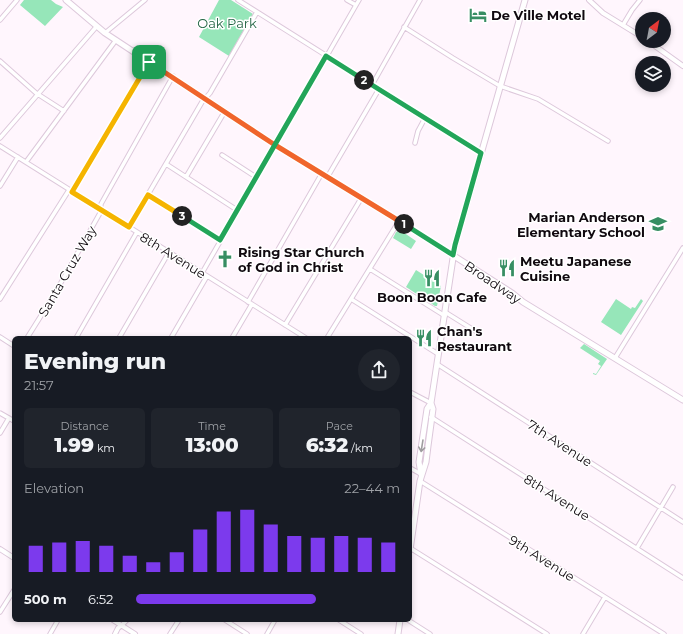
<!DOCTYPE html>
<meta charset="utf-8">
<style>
body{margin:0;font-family:Montserrat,sans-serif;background:#20242c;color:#f1f3f6;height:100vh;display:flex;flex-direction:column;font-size:15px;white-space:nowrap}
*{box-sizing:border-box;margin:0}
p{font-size:13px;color:#9ea1a6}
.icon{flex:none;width:22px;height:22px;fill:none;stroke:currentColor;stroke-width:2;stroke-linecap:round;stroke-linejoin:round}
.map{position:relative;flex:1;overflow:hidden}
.sheet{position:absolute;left:12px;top:336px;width:400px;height:286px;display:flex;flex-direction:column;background:#171b24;border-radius:6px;box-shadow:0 2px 6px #0003}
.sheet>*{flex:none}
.needle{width:26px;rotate:32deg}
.buttons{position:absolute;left:635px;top:12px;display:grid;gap:8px}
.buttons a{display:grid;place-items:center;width:36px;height:36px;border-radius:50%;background:#171b24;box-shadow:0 2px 6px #0003;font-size:20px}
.pin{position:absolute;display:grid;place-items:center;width:34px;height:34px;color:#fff;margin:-17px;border-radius:8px;box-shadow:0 2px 6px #0006}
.km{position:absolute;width:20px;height:20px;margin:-10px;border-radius:50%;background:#222;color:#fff;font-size:11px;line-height:20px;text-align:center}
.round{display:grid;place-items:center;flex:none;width:42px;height:42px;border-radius:21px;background:#20242c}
.overview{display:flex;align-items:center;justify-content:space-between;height:68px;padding:0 12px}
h1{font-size:22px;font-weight:800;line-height:30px}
.metrics{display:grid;grid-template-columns:repeat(3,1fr);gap:6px;height:68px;padding:4px 12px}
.metrics div{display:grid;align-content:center;border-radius:6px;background:#20242c;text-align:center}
.metrics b{font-size:20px;font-weight:800}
.metrics small{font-size:11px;font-weight:400}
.metrics p{font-size:11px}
.chart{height:112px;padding:8px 12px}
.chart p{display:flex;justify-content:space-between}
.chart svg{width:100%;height:72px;margin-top:4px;stroke:#7c3aed;stroke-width:6}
ul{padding:0 12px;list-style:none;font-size:13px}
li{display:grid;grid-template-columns:64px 48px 1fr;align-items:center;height:30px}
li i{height:10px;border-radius:5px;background:#7c3aed}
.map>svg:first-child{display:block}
.green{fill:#96e6b9}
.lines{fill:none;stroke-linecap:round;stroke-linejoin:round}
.minor-casing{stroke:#ddc8db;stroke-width:5.5}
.tertiary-casing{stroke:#ddc8db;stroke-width:6}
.secondary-casing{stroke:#ddc8db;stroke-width:7}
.minor{stroke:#fff;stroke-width:3.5}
.tertiary{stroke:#fff;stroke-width:4}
.secondary{stroke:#fff;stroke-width:5}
.oneway{stroke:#9f9d9f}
.split-1-casing{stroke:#fff;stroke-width:8}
.split-2-casing{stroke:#fff;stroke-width:8}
.split-3-casing{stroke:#fff;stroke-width:8}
.split-4-casing{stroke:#fff;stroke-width:8}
.split-1{stroke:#f0652b;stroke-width:5}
.split-2{stroke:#22a559;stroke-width:5}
.split-3{stroke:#22a559;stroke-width:5}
.split-4{stroke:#f5b400;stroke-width:5}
.labels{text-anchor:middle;stroke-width:3;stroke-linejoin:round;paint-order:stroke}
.poi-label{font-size:13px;font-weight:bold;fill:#10090f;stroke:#fff;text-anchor:start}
.park-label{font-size:13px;fill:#246545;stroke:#fff}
.street-label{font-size:13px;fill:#10090f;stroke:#fff}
</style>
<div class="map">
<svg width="683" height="634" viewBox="0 0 683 634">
<rect width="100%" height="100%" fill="#fff6fd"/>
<!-- green -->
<path class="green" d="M24 0H51L56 4 63 7 45 26 20 5Z
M219 0H231L253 14 229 56 199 37Z
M400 230 416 241 411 249 393 238 396 232Z
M416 270 441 286 437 306H435L406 287Z
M616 299 631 309 632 307 635 308 641 299 643 301 621 335 601 322Z
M584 344 607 359 596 375 593 374V373L596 374 601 366 598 364 600 361 580 348Z"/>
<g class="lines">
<!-- minor casing -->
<g class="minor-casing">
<path id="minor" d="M238 0 481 153
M347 0 356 5
M0 20 17 0
M623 25 632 10 640 0
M404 27 453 58 500 86 538 99 608 141
M105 33 145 0
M0 61 36 93 64 111
M372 85 420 0
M0 138 97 26
M415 143 418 131 425 118
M0 146 306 338
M222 155 256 177
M26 162 116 40
M166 164 237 210
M328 176 379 89
M186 177 225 111
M0 186 18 157
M72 192 149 62
M148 195 220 240
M129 227 202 102 210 93 257 12
M370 269 445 316
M202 273 359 0
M0 299 69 190
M351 299 438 354
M248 302 322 173
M445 312 477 332
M285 325 362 197
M0 337 14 346
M27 338 54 295 100 213 101 204 173 76
M76 338 137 232
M119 338 169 252
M171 338 207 276
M232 338 252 304
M327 338 399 221
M615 358 683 248
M437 364 683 522
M410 392 431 403
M0 413 14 421
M431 417 683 578
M0 433 9 418
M410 468 421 474
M420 481 664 634
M410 548 547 634
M637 548 673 487
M0 612 14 590
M225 620 247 634
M339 620 361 634
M408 620 430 634
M122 625 127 620
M50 634 58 620
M170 634 179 620
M267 634 275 620
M583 634 605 597"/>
</g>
<!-- tertiary casing -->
<g class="tertiary-casing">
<path id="tertiary" d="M589 0 603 13 642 37
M648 41 683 66
M0 549 14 558
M113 620 135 634
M115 634 118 628 122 625"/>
</g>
<!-- secondary casing -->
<g class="secondary-casing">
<path id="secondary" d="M66 0 105 33 275 145 415 231 512 293 523 302 683 400
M421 474 419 462 427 409 431 403 455 245 525 0
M410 550 420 481 426 462 428 446 433 409 431 403
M398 634 400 620"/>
</g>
<!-- minor -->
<use href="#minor" class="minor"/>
<!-- tertiary -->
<use href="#tertiary" class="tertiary"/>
<!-- secondary -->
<use href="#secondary" class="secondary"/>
</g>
<!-- one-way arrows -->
<defs><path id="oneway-shaft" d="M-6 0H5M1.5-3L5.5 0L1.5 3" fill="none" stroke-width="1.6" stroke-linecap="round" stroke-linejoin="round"/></defs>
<use class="oneway" href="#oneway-shaft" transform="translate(422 446) rotate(99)"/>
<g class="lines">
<!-- split-1 casing -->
<g class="split-1-casing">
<path id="split-1" d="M149 62 275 145 404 224"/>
</g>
<!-- split-2 casing -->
<g class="split-2-casing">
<path id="split-2" d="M364 80 481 153 455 245 453 255 404 224"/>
</g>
<!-- split-3 casing -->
<g class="split-3-casing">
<path id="split-3" d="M182 216 220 240 326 56 364 80"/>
</g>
<!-- split-4 casing -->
<g class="split-4-casing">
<path id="split-4" d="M149 62 72 192 129 227 148 195 182 216"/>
</g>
<!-- split-1 -->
<use href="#split-1" class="split-1"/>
<!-- split-2 -->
<use href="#split-2" class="split-2"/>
<!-- split-3 -->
<use href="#split-3" class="split-3"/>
<!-- split-4 -->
<use href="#split-4" class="split-4"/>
</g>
<!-- icons -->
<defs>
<g id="hotel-bare" transform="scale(1.38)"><path d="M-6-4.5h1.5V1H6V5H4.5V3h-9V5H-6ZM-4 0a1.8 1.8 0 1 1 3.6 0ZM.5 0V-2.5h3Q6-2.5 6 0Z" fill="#378e63" stroke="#fff" stroke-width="2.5" paint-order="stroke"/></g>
<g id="school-bare" transform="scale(1.38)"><path d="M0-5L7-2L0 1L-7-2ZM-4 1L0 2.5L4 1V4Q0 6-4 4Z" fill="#378e63" stroke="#fff" stroke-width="2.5" paint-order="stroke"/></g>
<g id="church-bare" transform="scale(1.38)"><path d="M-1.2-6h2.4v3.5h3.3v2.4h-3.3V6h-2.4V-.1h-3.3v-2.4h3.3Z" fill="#378e63" stroke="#fff" stroke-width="2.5" paint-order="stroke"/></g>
<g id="restaurant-bare" transform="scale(1.38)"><path d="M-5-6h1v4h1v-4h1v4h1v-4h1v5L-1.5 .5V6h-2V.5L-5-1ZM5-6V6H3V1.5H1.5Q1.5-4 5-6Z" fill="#378e63" stroke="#fff" stroke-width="2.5" paint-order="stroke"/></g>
</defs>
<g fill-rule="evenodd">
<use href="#hotel-bare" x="478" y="15"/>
<use href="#school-bare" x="658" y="224"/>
<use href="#church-bare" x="225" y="259"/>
<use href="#restaurant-bare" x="507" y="268"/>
<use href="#restaurant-bare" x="432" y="278"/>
<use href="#restaurant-bare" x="424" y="338"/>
</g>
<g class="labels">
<!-- poi labels -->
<g class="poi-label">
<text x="491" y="20">De Ville Motel</text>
<text x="645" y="222" text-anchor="end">Marian Anderson<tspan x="645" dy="15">Elementary School</tspan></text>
<text x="238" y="257">Rising Star Church<tspan x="238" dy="15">of God in Christ</tspan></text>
<text x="520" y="266">Meetu Japanese<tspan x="520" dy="15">Cuisine</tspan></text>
<text x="432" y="302" text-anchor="middle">Boon Boon Cafe</text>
<text x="437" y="336">Chan's<tspan x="437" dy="15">Restaurant</tspan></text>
</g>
<!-- park labels -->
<g class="park-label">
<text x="227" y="28">Oak Park</text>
</g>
<!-- street labels -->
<g class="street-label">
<text transform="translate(173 255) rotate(32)" y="5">8th Avenue</text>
<text transform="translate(67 271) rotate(-60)" y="5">Santa Cruz Way</text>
<text transform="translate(493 282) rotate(34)" y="5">Broadway</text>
<text transform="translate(560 443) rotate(33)" y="5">7th Avenue</text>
<text transform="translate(557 497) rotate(32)" y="5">8th Avenue</text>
<text transform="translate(542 558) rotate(32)" y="5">9th Avenue</text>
</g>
</g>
</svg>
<div class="buttons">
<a><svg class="needle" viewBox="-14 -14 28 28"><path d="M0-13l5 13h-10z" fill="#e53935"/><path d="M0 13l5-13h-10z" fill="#9ea1a6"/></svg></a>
<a><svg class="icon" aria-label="layers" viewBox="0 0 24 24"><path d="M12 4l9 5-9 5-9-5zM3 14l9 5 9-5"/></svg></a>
</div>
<div class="pin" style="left:149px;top:62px;background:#1e9e55"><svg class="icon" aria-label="arrive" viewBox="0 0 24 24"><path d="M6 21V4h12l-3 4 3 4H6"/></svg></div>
<b class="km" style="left:404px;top:224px">1</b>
<b class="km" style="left:364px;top:80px">2</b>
<b class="km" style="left:182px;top:216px">3</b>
<section class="sheet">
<div class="overview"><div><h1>Evening run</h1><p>21:57</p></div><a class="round"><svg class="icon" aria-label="share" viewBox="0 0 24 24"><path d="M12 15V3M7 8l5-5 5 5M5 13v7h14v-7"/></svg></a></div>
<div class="metrics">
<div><p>Distance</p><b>1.99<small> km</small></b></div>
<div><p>Time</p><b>13:00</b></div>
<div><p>Pace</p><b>6:32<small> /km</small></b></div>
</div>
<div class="chart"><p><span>Elevation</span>22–44 m</p>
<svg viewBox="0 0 160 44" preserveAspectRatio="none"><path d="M5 44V28M15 44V26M25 44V25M35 44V28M45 44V34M55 44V38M65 44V32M75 44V18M85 44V7M95 44V6M105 44V15M115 44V22M125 44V23M135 44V22M145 44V23M155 44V26"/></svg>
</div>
<ul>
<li><b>500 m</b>6:52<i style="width:68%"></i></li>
</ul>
</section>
</div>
